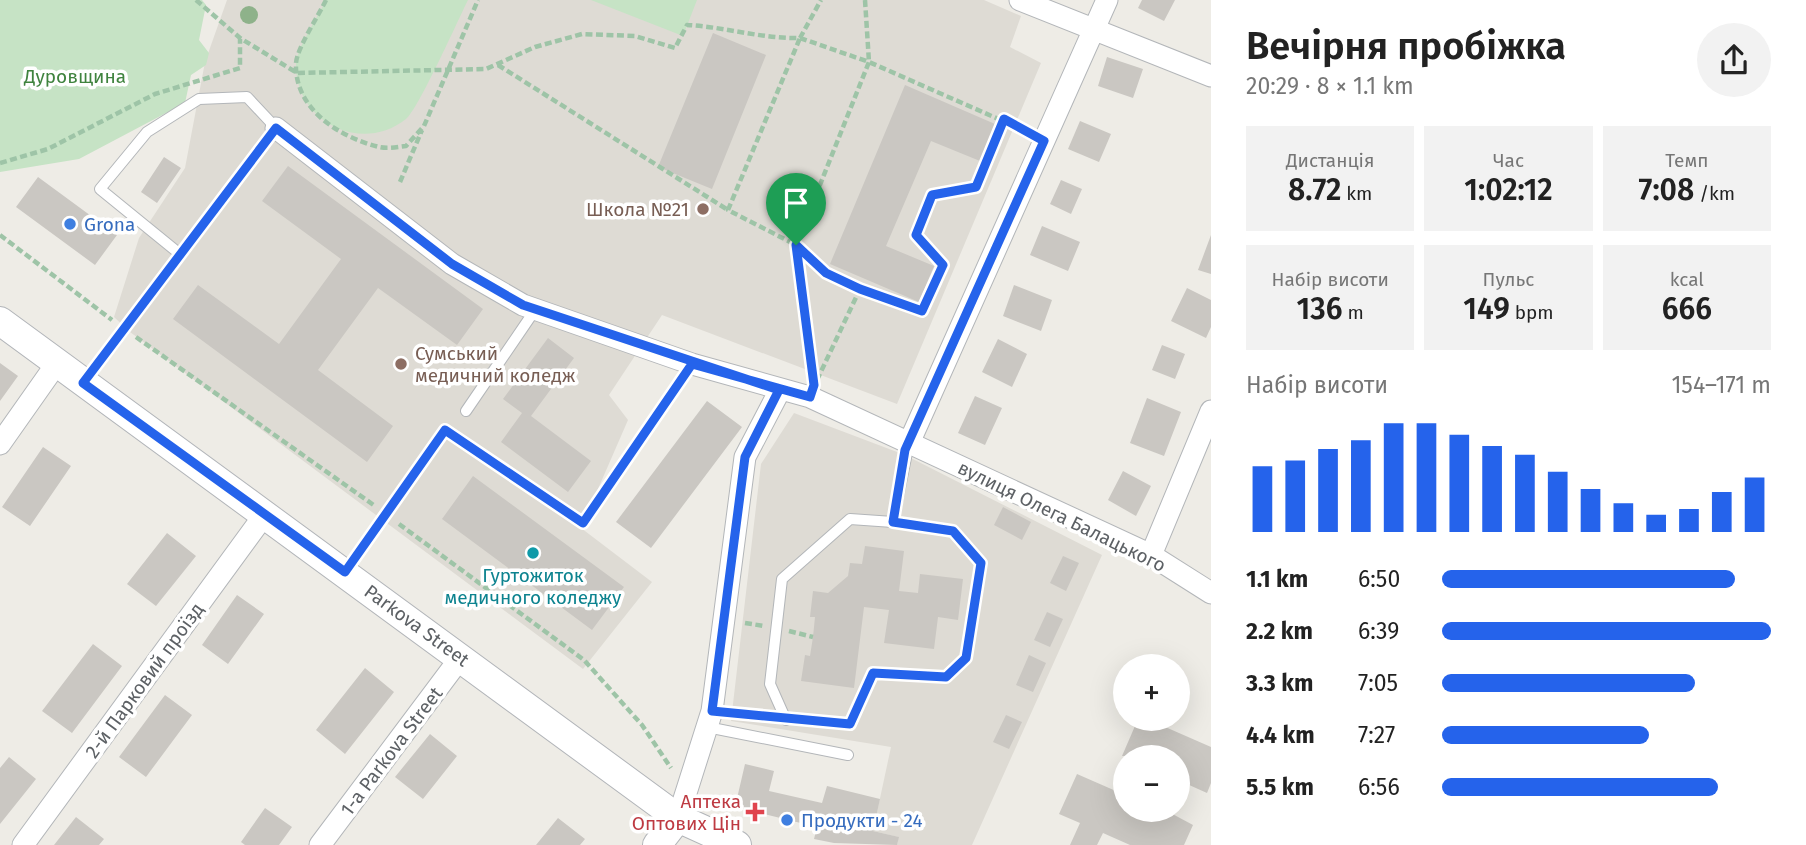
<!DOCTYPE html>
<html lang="uk">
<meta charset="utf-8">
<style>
body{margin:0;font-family:"Fira Sans",sans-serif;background:#f2f2f2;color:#222;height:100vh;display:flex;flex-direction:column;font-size:26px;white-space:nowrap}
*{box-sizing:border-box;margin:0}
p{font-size:23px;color:#767676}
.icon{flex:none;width:38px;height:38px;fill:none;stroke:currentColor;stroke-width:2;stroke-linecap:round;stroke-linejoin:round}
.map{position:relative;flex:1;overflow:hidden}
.sheet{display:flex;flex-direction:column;background:#fff;width:595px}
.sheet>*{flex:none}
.tools{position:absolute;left:1113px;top:654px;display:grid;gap:14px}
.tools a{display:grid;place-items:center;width:77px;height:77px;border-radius:50%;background:#fff;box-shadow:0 7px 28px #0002;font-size:35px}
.pin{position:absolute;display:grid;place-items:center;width:60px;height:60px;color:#fff;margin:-72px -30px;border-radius:50% 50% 50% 0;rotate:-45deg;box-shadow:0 0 7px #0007}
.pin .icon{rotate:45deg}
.round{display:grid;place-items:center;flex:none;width:74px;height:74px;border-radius:37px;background:#f2f2f2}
.summary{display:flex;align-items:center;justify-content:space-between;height:119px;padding:0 35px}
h1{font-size:38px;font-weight:600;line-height:52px}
.stats{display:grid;grid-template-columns:repeat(3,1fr);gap:10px;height:119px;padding:7px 35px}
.stats div{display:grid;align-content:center;border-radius:0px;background:#f2f2f2;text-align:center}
.stats b{font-size:30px;font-weight:600}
.stats small{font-size:19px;font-weight:400}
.stats p{font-size:19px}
.chart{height:196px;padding:14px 35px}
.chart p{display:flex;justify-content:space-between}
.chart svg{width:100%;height:126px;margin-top:7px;stroke:#2563eb;stroke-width:6}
ul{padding:0 35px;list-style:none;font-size:23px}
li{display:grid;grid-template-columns:112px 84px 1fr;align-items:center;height:52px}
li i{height:18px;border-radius:9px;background:#2563eb}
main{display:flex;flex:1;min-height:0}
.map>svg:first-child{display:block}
.education{fill:#dedbd4}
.green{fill:#c6e3c5}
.building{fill:#cac7c2}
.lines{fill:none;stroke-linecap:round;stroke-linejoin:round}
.lane-casing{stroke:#b3b6b9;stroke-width:12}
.street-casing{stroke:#b3b6b9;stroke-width:23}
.secondary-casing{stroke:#b2b5b9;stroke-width:30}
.path{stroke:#9ec4a7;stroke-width:4.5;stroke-dasharray:7 3.5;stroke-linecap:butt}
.lane{stroke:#fff;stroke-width:10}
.street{stroke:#fff;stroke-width:21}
.secondary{stroke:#fff;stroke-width:28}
.tree{fill:#8eb28a}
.route-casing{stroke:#fff;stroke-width:14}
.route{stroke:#2563eb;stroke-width:9}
.education-dot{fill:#8d6e63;stroke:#fff;stroke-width:2.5}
.shop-dot{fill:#3f7fe0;stroke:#fff;stroke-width:2.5}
.culture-dot{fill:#0f9aa8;stroke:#fff;stroke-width:2.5}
.health-dot{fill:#e0444e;stroke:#fff;stroke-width:2.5}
.labels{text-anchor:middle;stroke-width:7;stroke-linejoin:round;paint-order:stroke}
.park-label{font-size:19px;fill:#3f833e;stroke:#fff}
.education-label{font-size:19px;fill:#785e54;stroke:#fff;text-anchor:end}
.shop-label{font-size:19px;fill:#366cbe;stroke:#fff;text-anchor:start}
.street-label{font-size:19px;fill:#5d6165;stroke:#fff}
.culture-label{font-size:19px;fill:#0d838f;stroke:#fff}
.health-label{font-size:19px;fill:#be3a42;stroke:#fff;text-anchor:end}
</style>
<main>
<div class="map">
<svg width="1211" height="845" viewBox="0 0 1211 845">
<rect width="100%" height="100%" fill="#eeece6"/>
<!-- education -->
<path class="education" d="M227 0H984L1021 16 1010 47 1041 63 897 404 662 315 609 395 628 420 581 528 652 582 583 669 130 332 114 317 139 238 185 168 205 62Z
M794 413 905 455 1102 555 972 845H897L898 837 873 831 891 747 731 721 761 464Z"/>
<!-- green -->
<path class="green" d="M0 0H202L206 5 199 40 209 53 206 65 191 75 185 103 79 159 0 172Z
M326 0H468C458 20 418 110 406 119 361 155 294 121 296 63 297 48 319 15 326 0Z
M591 0H697L683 36Z"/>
<!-- building -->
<path class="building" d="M1142 0H1175L1164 21 1138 8Z
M713 33 766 55 712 189 658 167Z
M1107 57 1143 69 1133 98 1098 86Z
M905 85 995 124 980 161 931 141 886 246 934 266 919 302 830 264Z
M1080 121 1111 134 1099 162 1068 149Z
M164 157 181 168 157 203 141 192Z
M288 166 483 309 457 345 378 288 318 370 393 426 367 462 173 319 198 285 279 344 341 259 262 201Z
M38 177 117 235 95 265 16 207Z
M1061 180 1082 189 1071 214 1050 204Z
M1042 226 1080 242 1068 271 1030 255Z
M1211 235V274L1198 270Z
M1014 285 1052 300 1041 331 1003 316Z
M1187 288 1211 300V327L1206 338 1171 321Z
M548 338 574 358 531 416 591 461 568 492 501 442 522 413 503 399Z
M998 339 1027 354 1012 387 982 372Z
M1162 345 1185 354 1175 379 1152 370Z
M0 363 18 376 0 401Z
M975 396 1002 408 985 445 958 433Z
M1147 398 1181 412 1164 456 1130 443Z
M707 401 742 427 651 548 616 522Z
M43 447 71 466 30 526 2 507Z
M1123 471 1151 486 1136 516 1108 500Z
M473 476 624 587 592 630 442 519Z
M1003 507 1031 522 1022 540 994 525Z
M167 533 196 556 156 606 127 584Z
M865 546 904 551 899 591 918 593 920 574 963 579 958 620 938 617 934 649 884 643 889 610 864 607 854 688 801 681 805 655 810 656 813 637 815 617H810L813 591 828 593 848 576 850 563 862 564Z
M1063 556 1079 563 1066 591 1050 583Z
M237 595 264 614 228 664 202 645Z
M1047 612 1063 619 1050 647 1034 640Z
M93 644 122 666 72 733 42 711Z
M1029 655 1046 663 1033 692 1016 685Z
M365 668 394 692 345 754 316 730Z
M165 695 192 715 146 777 119 757Z
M1006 715 1022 722 1009 749 993 742Z
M1138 719H1147L1211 747V783L1207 793 1178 780V758L1122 756Z
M430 734 457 756 423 799 395 777Z
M9 757 36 779 0 824V768Z
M745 764 774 771 769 791 822 803 827 786 880 799 873 831 899 837 897 845 834 843 814 839 817 827 735 807Z
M1077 774 1125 795V810H1165L1193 825 1184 845H1130L1103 833 1097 845H1070L1080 823 1059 814Z
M265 808 292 827 279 845H245L241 842Z
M76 817 104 839 99 845H54Z
M558 818 585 839 580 845H536Z"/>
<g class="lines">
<!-- lane casing -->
<g class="lane-casing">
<path id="lane" d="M85 381C150 297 213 212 276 128L247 97 199 99 147 132 100 189 181 255
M466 411 535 310
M345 572 445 430 583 523 692 364
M712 711 850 724 873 673 946 677 966 658 981 563 953 531 893 522
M786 720 770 684 782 579 850 519 893 522 909 443
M707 727 848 755"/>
</g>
<!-- street casing -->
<g class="street-casing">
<path id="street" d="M1020 0 1211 76
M276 128 452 264 523 305 692 364 810 397 1151 555 1211 593
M909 443 1107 0
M0 444 57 363
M1151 555 1211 411
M678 818 712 711 745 457 780 390
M23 845 265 514
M320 845 461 657"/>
</g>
<!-- secondary casing -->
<g class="secondary-casing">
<path id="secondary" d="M0 321 678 818 737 845
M657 845 678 818"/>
</g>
<!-- path -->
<path class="path" d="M196 0 240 38 297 73 486 69 535 47 582 34 635 36 675 48 687 25C726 27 762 39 800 38L821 0
M326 0C319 15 297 48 296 63 294 109 339 137 379 147 387 149 398 147 406 146L424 126 478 0
M865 0 869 62 1028 132
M800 38 869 62 796 245 728 210Z
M498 65 728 210
M0 163 48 149 155 94 240 68V39
M400 182 422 130
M0 235 112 320
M796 245 826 273 860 289 922 311 943 265 916 235 932 195 976 187 1004 119
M796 246 813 376
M136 337 375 506
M817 380 860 289
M399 524 584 660 642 725 671 768
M745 623 764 626
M789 631 813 637"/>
<!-- lane -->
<use href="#lane" class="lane"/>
<!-- street -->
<use href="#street" class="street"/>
<!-- secondary -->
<use href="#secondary" class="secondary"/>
</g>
<!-- trees -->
<circle class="tree" cx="249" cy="15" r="9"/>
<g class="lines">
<!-- route casing -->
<g class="route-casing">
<path id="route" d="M796 245 814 385 810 397 692 364 583 523 445 430 345 572 83 383 276 128 452 264 523 305 779 390 745 457 712 711 850 724 873 673 946 677 966 658 981 563 953 531 893 522 905 450 1044 141 1004 119 976 187 932 195 916 235 943 265 922 311 860 289 826 273 796 245"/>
</g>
<!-- route -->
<use href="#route" class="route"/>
</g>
<!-- markers -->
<g class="education-dot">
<circle cx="703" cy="209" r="7"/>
<circle cx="401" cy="364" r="7"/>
</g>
<g class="shop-dot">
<circle cx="70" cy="224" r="7"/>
<circle cx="787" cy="820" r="7"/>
</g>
<circle class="culture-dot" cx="533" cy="553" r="7"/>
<path class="health-dot" d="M751.5 801.5h7v7h7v7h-7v7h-7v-7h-7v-7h7z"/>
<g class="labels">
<!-- park labels -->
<g class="park-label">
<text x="75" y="83">Дуровщина</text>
</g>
<!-- education labels -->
<g class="education-label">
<text x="689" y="216">Школа №21</text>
<text x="415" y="360" text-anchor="start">Сумський<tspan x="415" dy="22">медичний коледж</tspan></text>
</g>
<!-- shop labels -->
<g class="shop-label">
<text x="84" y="231">Grona</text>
<text x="801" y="827">Продукти - 24</text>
</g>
<!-- street labels -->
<g class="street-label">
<text transform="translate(1062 516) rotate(26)" y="7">вулиця Олега Балацького</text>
<text transform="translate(417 625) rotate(36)" y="7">Parkova Street</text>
<text transform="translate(144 680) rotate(-54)" y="7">2-й Парковий проїзд</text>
<text transform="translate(391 751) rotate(-53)" y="7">1-a Parkova Street</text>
</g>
<!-- culture labels -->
<g class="culture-label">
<text x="533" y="582">Гуртожиток<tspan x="533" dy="22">медичного коледжу</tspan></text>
</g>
<!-- health labels -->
<g class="health-label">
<text x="741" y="808">Аптека<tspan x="741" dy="22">Оптових Цін</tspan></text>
</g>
</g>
</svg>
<div class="tools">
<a>+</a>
<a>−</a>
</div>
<div class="pin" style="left:796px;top:245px;background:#1e9e55"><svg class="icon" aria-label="arrive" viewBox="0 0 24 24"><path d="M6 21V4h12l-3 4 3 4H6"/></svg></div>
</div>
<section class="sheet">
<div class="summary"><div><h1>Вечірня пробіжка</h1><p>20:29 · 8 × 1.1 km</p></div><a class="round"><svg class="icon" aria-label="share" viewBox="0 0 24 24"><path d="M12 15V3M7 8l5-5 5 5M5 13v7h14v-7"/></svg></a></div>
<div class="stats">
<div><p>Дистанція</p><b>8.72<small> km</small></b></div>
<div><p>Час</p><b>1:02:12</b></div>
<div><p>Темп</p><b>7:08<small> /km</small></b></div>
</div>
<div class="stats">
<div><p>Набір висоти</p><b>136<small> m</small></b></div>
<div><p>Пульс</p><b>149<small> bpm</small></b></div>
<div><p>kcal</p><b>666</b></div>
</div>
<div class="chart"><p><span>Набір висоти</span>154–171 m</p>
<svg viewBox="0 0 160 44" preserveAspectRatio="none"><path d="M5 44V21M15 44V19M25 44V15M35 44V12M45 44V6M55 44V6M65 44V10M75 44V14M85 44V17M95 44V23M105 44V29M115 44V34M125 44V38M135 44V36M145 44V30M155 44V25"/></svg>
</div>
<ul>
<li><b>1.1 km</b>6:50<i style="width:89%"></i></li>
<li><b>2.2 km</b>6:39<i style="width:100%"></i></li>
<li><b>3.3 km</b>7:05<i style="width:77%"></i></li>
<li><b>4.4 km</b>7:27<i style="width:63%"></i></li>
<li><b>5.5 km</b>6:56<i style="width:84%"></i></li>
</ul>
</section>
</main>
